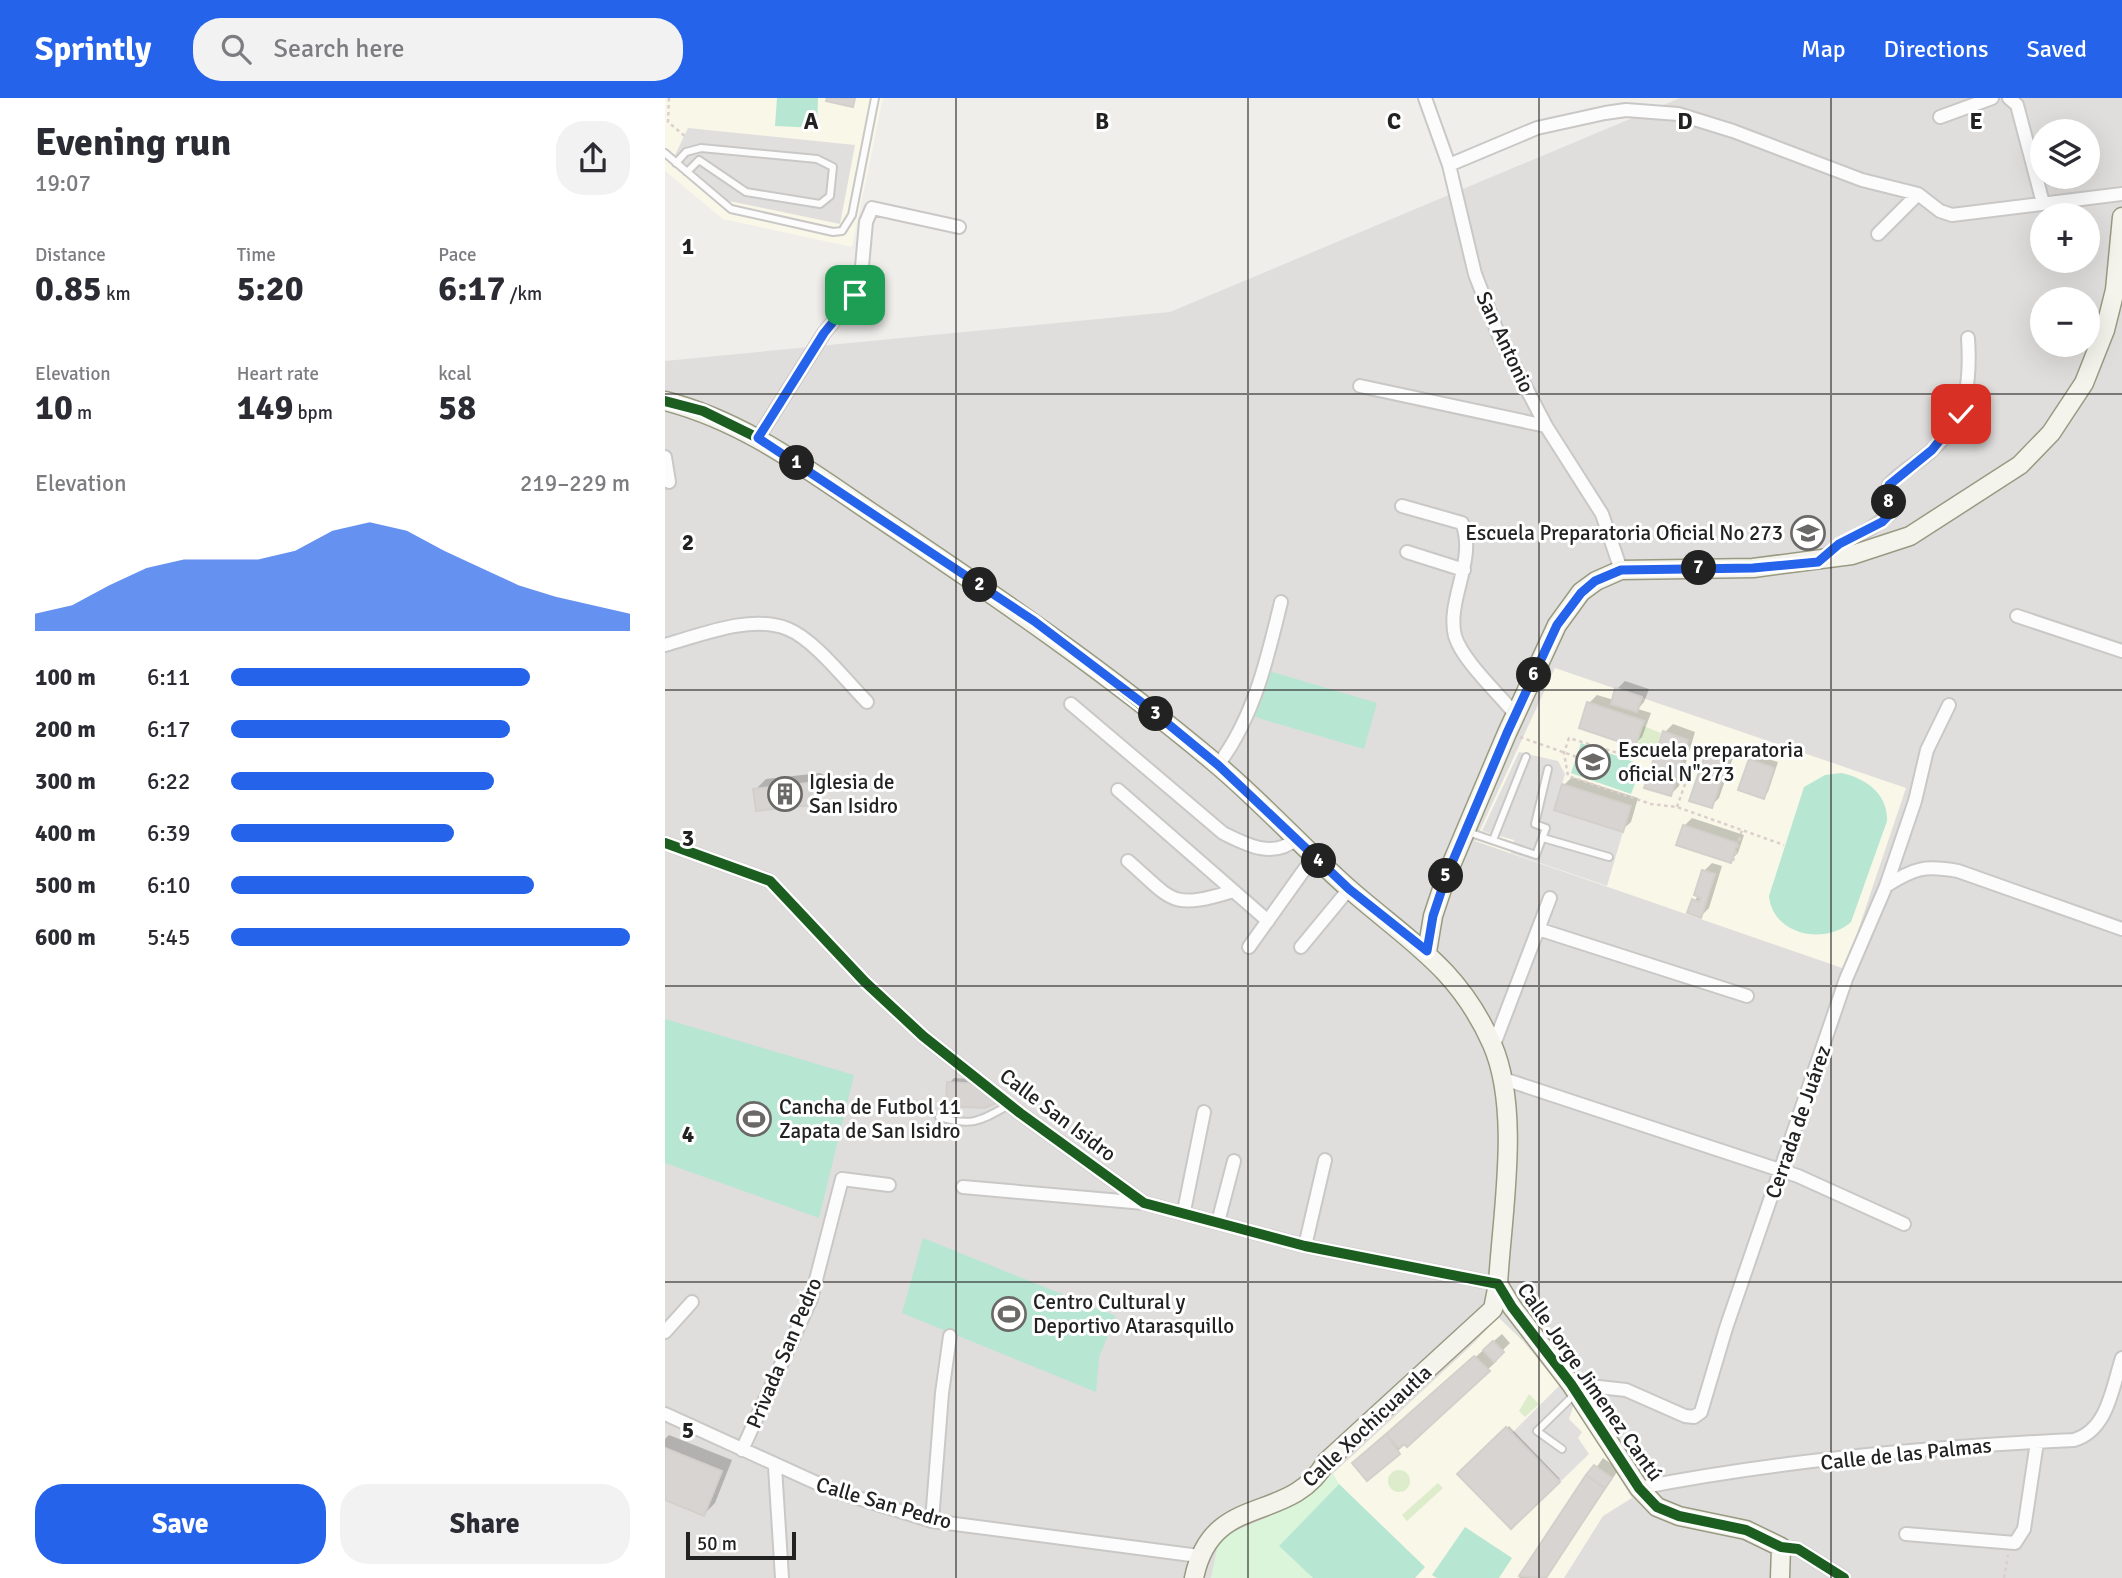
<!DOCTYPE html>
<meta charset="utf-8">
<style>
body{margin:0;font-family:Signika,sans-serif;background:#f2f2f3;color:#2b2b33;height:100vh;display:flex;flex-direction:column;font-size:26px;white-space:nowrap}
*{box-sizing:border-box;margin:0}
p{font-size:23px;color:#7c7c81}
.icon{flex:none;width:38px;height:38px;fill:none;stroke:currentColor;stroke-width:2;stroke-linecap:round;stroke-linejoin:round}
.map{position:relative;flex:1;overflow:hidden}
.sheet{display:flex;flex-direction:column;background:#fff;width:665px}
.sheet>*{flex:none}
.tools{position:absolute;left:1365px;top:21px;display:grid;gap:14px}
.tools a{display:grid;place-items:center;width:70px;height:70px;border-radius:50%;background:#fff;box-shadow:0 7px 28px #0002;font-size:35px}
.scale{position:absolute;left:21px;bottom:18px;width:110px;box-sizing:border-box;padding-left:7px;border:4px solid #222;border-top:0;font-size:19px;line-height:24px;white-space:nowrap;color:#222;-webkit-text-stroke:5px #fff;paint-order:stroke}
.pin{position:absolute;display:grid;place-items:center;width:60px;height:60px;color:#fff;margin:-30px;border-radius:14px;box-shadow:0 4px 10px #0006}
.km{position:absolute;width:35px;height:35px;margin:-18px;border-radius:50%;background:#222;color:#fff;font-size:19px;line-height:35px;text-align:center}
.round{display:grid;place-items:center;flex:none;width:74px;height:74px;border-radius:28px;background:#f2f2f3}
.head{display:flex;align-items:center;justify-content:space-between;height:119px;padding:0 35px}
h1{font-size:38px;font-weight:700;line-height:52px}
.stats{display:grid;grid-template-columns:repeat(3,1fr);gap:10px;height:119px;padding:7px 35px}
.stats div{display:grid;align-content:center}
.stats b{font-size:35px;font-weight:700}
.stats small{font-size:19px;font-weight:400}
.stats p{font-size:19px}
.chart{height:196px;padding:14px 35px}
.chart p{display:flex;justify-content:space-between}
.chart svg{width:100%;height:126px;margin-top:7px;fill:#2563eb;opacity:.7}
.cta{display:flex;gap:14px;margin-top:auto;padding:14px 35px}
.cta a{flex:1;height:80px;border-radius:28px;background:#2563eb;color:#fff;font-size:28px;font-weight:700;line-height:80px;text-align:center}
.cta a+a{background:#f2f2f3;color:#2b2b33}
ul{padding:0 35px;list-style:none;font-size:23px}
li{display:grid;grid-template-columns:112px 84px 1fr;align-items:center;height:52px}
li i{height:18px;border-radius:9px;background:#2563eb}
header{display:flex;align-items:center;gap:42px;box-sizing:border-box;height:98px;padding:0 35px;background:#2563eb;color:#fff}
header strong{font-size:33px}
nav{display:flex;gap:38px;margin-inline-start:auto;font-size:24px}
.search{width:490px;height:63px;background:#f2f2f3;display:flex;align-items:center;gap:18px;box-sizing:border-box;padding:0 24px;border-radius:28px;color:#7c7c81;font-size:26px}
main{display:flex;flex:1;min-height:0}
.map>svg:first-child{display:block}
.residential{fill:#dfdedc;fill-rule:evenodd}
.education{fill:#f8f7e8}
.grass{fill:#ddeccb}
.park{fill:#daf5da}
.pitch{fill:#b7e6d2}
.parking{fill:#e0dfde}
.shadow{fill:#0003}
.building{fill:#d7d4d2;stroke:#d3d0cc;stroke-width:2}
.lines{fill:none;stroke-linecap:round;stroke-linejoin:round}
.lane-casing{stroke:#c9c8c7;stroke-width:10}
.street-casing{stroke:#c9c8c7;stroke-width:16}
.secondary-casing{stroke:#999a82;stroke-width:21}
.path{stroke:#dccecd;stroke-width:2.5;stroke-dasharray:3.5 3.5;stroke-linecap:butt}
.lane{stroke:#fdfcfc;stroke-width:6}
.street{stroke:#fdfcfc;stroke-width:12}
.secondary{stroke:#f4f4ed;stroke-width:18}
.cycleway-casing{stroke:#fff;stroke-width:15}
.cycleway{stroke:#1b5e20;stroke-width:10}
.route-casing{stroke:#fff;stroke-width:14}
.route{stroke:#2563eb;stroke-width:9}
.grid{fill:none;stroke:#222;stroke-width:2;stroke-opacity:0.55}
.labels{text-anchor:middle;stroke-width:6;stroke-linejoin:round;paint-order:stroke}
.street-label{font-size:21px;fill:#222;stroke:#fff}
.poi-label{font-size:21px;fill:#222;stroke:#fff;text-anchor:start}
.grid-label{font-size:23px;text-anchor:middle;font-weight:bold;fill:#222;stroke:#fff;stroke-width:6;stroke-linejoin:round;paint-order:stroke}
</style>
<header>
<strong>Sprintly</strong>
<div class="search"><svg class="icon" aria-label="search" viewBox="0 0 24 24"><circle cx="10" cy="10" r="6"/><path d="M15 15l6 6"/></svg>Search here</div>
<nav><a>Map</a><a>Directions</a><a>Saved</a></nav>
</header>
<main>
<section class="sheet">
<div class="head"><div><h1>Evening run</h1><p>19:07</p></div><a class="round"><svg class="icon" aria-label="share" viewBox="0 0 24 24"><path d="M12 15V3M7 8l5-5 5 5M5 13v7h14v-7"/></svg></a></div>
<div class="stats">
<div><p>Distance</p><b>0.85<small> km</small></b></div>
<div><p>Time</p><b>5:20</b></div>
<div><p>Pace</p><b>6:17<small> /km</small></b></div>
</div>
<div class="stats">
<div><p>Elevation</p><b>10<small> m</small></b></div>
<div><p>Heart rate</p><b>149<small> bpm</small></b></div>
<div><p>kcal</p><b>58</b></div>
</div>
<div class="chart"><p><span>Elevation</span>219–229 m</p>
<svg viewBox="0 0 160 44" preserveAspectRatio="none"><path d="M0 44V38L10 35L20 28L30 22L40 19L50 19L60 19L70 16L80 9L90 6L100 9L110 16L120 22L130 28L140 32L150 35L160 38V44z"/></svg>
</div>
<ul>
<li><b>100 m</b>6:11<i style="width:75%"></i></li>
<li><b>200 m</b>6:17<i style="width:70%"></i></li>
<li><b>300 m</b>6:22<i style="width:66%"></i></li>
<li><b>400 m</b>6:39<i style="width:56%"></i></li>
<li><b>500 m</b>6:10<i style="width:76%"></i></li>
<li><b>600 m</b>5:45<i style="width:100%"></i></li>
</ul>
<div class="cta"><a>Save</a><a>Share</a></div>
</section>
<div class="map">
<svg width="1457" height="1480" viewBox="0 0 1457 1480">
<rect width="100%" height="100%" fill="#f0eeeb"/>
<!-- residential -->
<path class="residential" d="M1015 0H1457V1480H0V263L505 214ZM1377 33H1423V79H1377ZM1377 117H1423V163H1377ZM1377 201H1423V247H1377Z"/>
<!-- education -->
<path class="education" d="M0 0H218L187 149 58 121 0 73Z
M890 570 1241 690 1180 871 810 743Z
M833 1219 858 1243 904 1299 967 1400 938 1418 899 1480H546L566 1435 613 1415 648 1394 809 1245Z"/>
<!-- grass -->
<path class="grass" d="M978 628 996 635 990 653 972 647Z
M864 1296 874 1306 860 1319 854 1313Z
M723 1383a11 11 0 1 1 22 0a11 11 0 1 1-22 0Z
M773 1385 778 1390 742 1423 737 1417Z"/>
<!-- park -->
<path class="park" d="M668 1376 674 1386 614 1448 648 1480H546L553 1446 566 1435 613 1415 648 1394Z"/>
<!-- pitch -->
<path class="pitch" d="M112 0H153L152 30 110 28Z
M604 573 712 605 699 651 590 619Z
M916 645 977 667 966 696 906 675Z
M1176 675C1201 680 1223 696 1222 723L1186 824C1161 847 1108 838 1104 798L1139 689 1160 677Z
M0 921 189 977 154 1120 0 1065Z
M258 1140 451 1218 434 1259 431 1294 237 1215Z
M674 1386 760 1469 750 1480H648L614 1448Z
M800 1429 847 1460 834 1480H772L767 1477Z"/>
<!-- parking -->
<path class="parking" d="M23 30 190 47 175 126 64 103 10 57Z
M854 654 893 663 900 676 889 712 958 734 942 788 846 755 849 742 817 733Z
M895 1287 909 1306 904 1321 917 1334 913 1340 924 1356 895 1384 847 1335Z"/>
<!-- shadow -->
<path class="shadow" d="M960 583 984 591 979 604 973 611 986 615 977 639 969 647 924 605 932 597 949 602 952 591Z
M1008 626 1030 634 1014 688 1006 696 1000 634Z
M1050 647 1070 654 1054 700 1046 708 1042 655Z
M1090 657 1113 664 1103 694 1098 699 1085 662Z
M155 675 161 678 162 688 145 705 90 692 101 681Z
M907 679 973 700 966 724 957 732 899 687Z
M1027 720 1079 737 1073 755 1065 763 1019 728Z
M1047 765 1057 768 1044 810 1036 818 1024 814 1033 797 1039 773Z
M289 980 321 982 341 997 284 985Z
M837 1236 845 1245 829 1261 832 1263 702 1381 697 1357Z
M844 1328 895 1381 846 1429 794 1376Z
M4 1337 67 1362 50 1405 39 1416 0 1400V1341Z
M938 1360 954 1371 881 1480H854Z"/>
<!-- building -->
<path class="building" d="M162 0H190L188 9 161 3Z
M950 590 977 599 972 614 946 606Z
M922 604 979 623 970 649 914 630Z
M998 633 1023 642 1006 698 979 690Z
M1041 654 1063 662 1047 710 1024 703Z
M1084 661 1109 670 1099 701 1073 692Z
M143 685 151 689 152 700 146 707 91 713 88 691Z
M897 686 966 708 958 734 889 712Z
M1018 727 1072 745 1066 765 1011 747Z
M1037 772 1050 776 1036 820 1022 815 1027 801 1034 804 1036 800 1029 797Z
M282 984 315 986 337 1003 319 1010 281 1008Z
M828 1243 839 1254 829 1264 818 1252Z
M809 1258 825 1273 742 1349 739 1346 734 1350 721 1336Z
M841 1329 895 1384 846 1431 792 1376Z
M721 1336 735 1356 702 1383 687 1365Z
M0 1350 57 1373 39 1418 0 1402Z
M929 1367 947 1380 940 1390 921 1377Z
M921 1377 940 1390 881 1480 854 1478Z"/>
<g class="lines">
<!-- lane casing -->
<g class="lane-casing">
<path id="lane" d="M0 55 66 111 168 134 177 133 187 117 210 0
M11 65 21 54 36 50 152 61 168 69 165 98 155 106 81 94 34 62 22 74
M803 734 871 757 881 730 870 726 883 671
M878 740 944 759
M828 742 861 659
M274 1019C307 1029 315 1023 344 1007
M897 1351 872 1333 910 1296"/>
</g>
<!-- street casing -->
<g class="street-casing">
<path id="street" d="M760 0 784 67 810 176 834 238 881 328 937 416 956 472
M1344 0 1352 7 1378 105
M1275 19 1327 0
M784 67 872 30 940 15 961 12 1013 16 1068 33 1197 82 1253 96 1275 113 1287 117 1457 96
M1213 136 1253 96
M695 288 881 328
M93 340 159 235 190 197 196 180 201 124 207 110 294 129
M0 359 4 384
M737 408 797 425C812 462 781 502 790 538 797 562 834 596 850 616
M742 454 799 472
M1157 460C1178 443 1206 434 1226 415L1224 387C1236 373 1253 365 1266 353 1302 321 1306 285 1303 240
M1352 518 1457 553
M0 547C36 537 86 516 123 531 150 542 181 583 202 604
M406 606 558 735C582 747 608 761 631 741
M553 667C589 619 602 562 616 504
M453 692 603 823
M0 745 105 783 200 884 258 938 355 1015 479 1105 640 1148 833 1186
M463 763C508 802 505 812 565 794
M1221 788C1249 770 1260 767 1293 773L1457 831
M873 831 1082 898
M584 849 649 758
M636 849 684 791
M828 949 885 800
M836 980 1133 1078 1239 1126
M298 1089 479 1105
M519 1113 539 1014
M553 1124 569 1063
M640 1148 660 1062
M0 1234 27 1204
M906 1286 961 1292 1020 1318 1029 1319 1036 1314 1061 1230 1181 881 1221 788 1250 703 1262 652 1284 607
M0 1316 167 1392 267 1423 534 1458
M77 1352 146 1201 177 1081 224 1087
M110 1369 117 1480
M974 1390C1116 1362 1264 1349 1409 1342 1443 1332 1447 1290 1457 1260
M267 1423 277 1295 285 1238
M1241 1436 1350 1445 1359 1431 1372 1344
M1116 1449 1133 1451 1179 1480"/>
</g>
<!-- secondary casing -->
<g class="secondary-casing">
<path id="secondary" d="M0 303C82 324 147 375 216 421 331 498 443 575 549 664 596 703 637 749 682 789 742 842 793 869 827 946 856 1012 837 1115 833 1186L828 1211 661 1364C624 1428 547 1392 529 1480
M762 854 768 818 781 779 842 635 892 527 916 494 931 483 956 472 1088 470 1187 457 1245 438 1355 367 1386 335 1419 285 1440 232 1450 192 1457 119
M833 1186 847 1209 906 1286 974 1390 992 1409 1014 1418 1081 1432 1116 1449 1115 1480"/>
</g>
<!-- path -->
<path class="path" d="M4 0 3 24 21 39
M855 639 912 659
M986 656 969 651 966 659 904 640 899 655 903 678 986 706 1012 709 1119 747
M1012 709 1035 643
M1068 763 1077 732
M1339 1480 1343 1457"/>
<!-- lane -->
<use href="#lane" class="lane"/>
<!-- street -->
<use href="#street" class="street"/>
<!-- secondary -->
<use href="#secondary" class="secondary"/>
<!-- cycleway casing -->
<g class="cycleway-casing">
<path id="cycleway" d="M0 303 38 313 93 340 369 523 553 667 684 791 762 854
M0 745 105 783 200 884 258 938 355 1015 479 1105 640 1148 833 1186 847 1209 906 1286 974 1390 992 1409 1014 1418 1081 1432 1116 1449 1133 1451 1179 1480"/>
</g>
<!-- cycleway -->
<use href="#cycleway" class="cycleway"/>
</g>
<g class="lines">
<!-- route casing -->
<g class="route-casing">
<path id="route" d="M190 197 159 235 93 340 369 523 480 607 553 667 684 791 762 853 768 818 781 779 842 635 892 527 916 495 930 483 956 472 1088 470 1153 464 1174 446 1217 424 1226 415 1224 387 1267 352 1296 316"/>
</g>
<!-- route -->
<use href="#route" class="route"/>
</g>
<!-- grid -->
<path class="grid" d="M291 0V1480M583 0V1480M874 0V1480M1166 0V1480M0 296H1457M0 592H1457M0 888H1457M0 1184H1457"/>
<!-- icons -->
<defs>
<g id="school-ring" transform="scale(1.75)"><circle r="9.5" fill="#fff" stroke="#6a6968" stroke-width="1.5"/><path d="M0-5L7-2L0 1L-7-2ZM-4 1L0 2.5L4 1V4Q0 6-4 4Z" fill="#6a6968"/></g>
<g id="building-ring" transform="scale(1.75)"><circle r="9.5" fill="#fff" stroke="#6a6968" stroke-width="1.5"/><path d="M-4-6H4V6H1V3H-1V6H-4ZM-2.5-4.3h1.7v1.8h-1.7ZM.8-4.3h1.7v1.8H.8ZM-2.5-1h1.7V.8h-1.7ZM.8-1h1.7V.8H.8Z" fill="#6a6968"/></g>
<g id="stadium-ring" transform="scale(1.75)"><circle r="9.5" fill="#fff" stroke="#6a6968" stroke-width="1.5"/><path d="M0-5a6.5 5 0 1 0 0 10a6.5 5 0 1 0 0-10ZM-3.5-1.8h7v3.6h-7Z" fill="#6a6968"/></g>
</defs>
<g fill-rule="evenodd">
<use href="#school-ring" x="1143" y="435"/>
<use href="#school-ring" x="928" y="664"/>
<use href="#building-ring" x="120" y="696"/>
<use href="#stadium-ring" x="89" y="1021"/>
<use href="#stadium-ring" x="344" y="1216"/>
</g>
<g class="labels">
<!-- street labels -->
<g class="street-label">
<text transform="translate(840 244) rotate(65)" y="7">San Antonio</text>
<text transform="translate(393 1017) rotate(37)" y="7">Calle San Isidro</text>
<text transform="translate(1133 1024) rotate(-71)" y="7">Cerrada de Juárez</text>
<text transform="translate(119 1255) rotate(-67)" y="7">Privada San Pedro</text>
<text transform="translate(925 1284) rotate(55)" y="7">Calle Jorge Jimenez Cantú</text>
<text transform="translate(702 1328) rotate(-43)" y="7">Calle Xochicuautla</text>
<text transform="translate(1241 1356) rotate(-6)" y="7">Calle de las Palmas</text>
<text transform="translate(219 1405) rotate(16)" y="7">Calle San Pedro</text>
</g>
<!-- poi labels -->
<g class="poi-label">
<text x="1118" y="442" text-anchor="end">Escuela Preparatoria Oficial No 273</text>
<text x="953" y="659">Escuela preparatoria<tspan x="953" dy="24">oficial N"273</tspan></text>
<text x="144" y="691">Iglesia de<tspan x="144" dy="24">San Isidro</tspan></text>
<text x="114" y="1016">Cancha de Futbol 11<tspan x="114" dy="24">Zapata de San Isidro</tspan></text>
<text x="368" y="1211">Centro Cultural y<tspan x="368" dy="24">Deportivo Atarasquillo</tspan></text>
</g>
</g>
<g class="grid-label">
<text x="146" y="31">A</text>
<text x="437" y="31">B</text>
<text x="729" y="31">C</text>
<text x="1020" y="31">D</text>
<text x="1311" y="31">E</text>
<text x="23" y="156">1</text>
<text x="23" y="452">2</text>
<text x="23" y="748">3</text>
<text x="23" y="1044">4</text>
<text x="23" y="1340">5</text>
</g>
</svg>
<div class="tools">
<a><svg class="icon" aria-label="layers" viewBox="0 0 24 24"><path d="M12 4l9 5-9 5-9-5zM3 14l9 5 9-5"/></svg></a>
<a>+</a>
<a>−</a>
</div>
<div class="scale">50 m</div>
<div class="pin" style="left:190px;top:197px;background:#1e9e55"><svg class="icon" aria-label="arrive" viewBox="0 0 24 24"><path d="M6 21V4h12l-3 4 3 4H6"/></svg></div>
<div class="pin" style="left:1296px;top:316px;background:#d93025"><svg class="icon" aria-label="check" viewBox="0 0 24 24"><path d="M5 12l5 5 9-10"/></svg></div>
<b class="km" style="left:132px;top:365px">1</b>
<b class="km" style="left:315px;top:487px">2</b>
<b class="km" style="left:491px;top:616px">3</b>
<b class="km" style="left:654px;top:763px">4</b>
<b class="km" style="left:781px;top:778px">5</b>
<b class="km" style="left:869px;top:577px">6</b>
<b class="km" style="left:1034px;top:470px">7</b>
<b class="km" style="left:1224px;top:404px">8</b>
</div>
</main>
